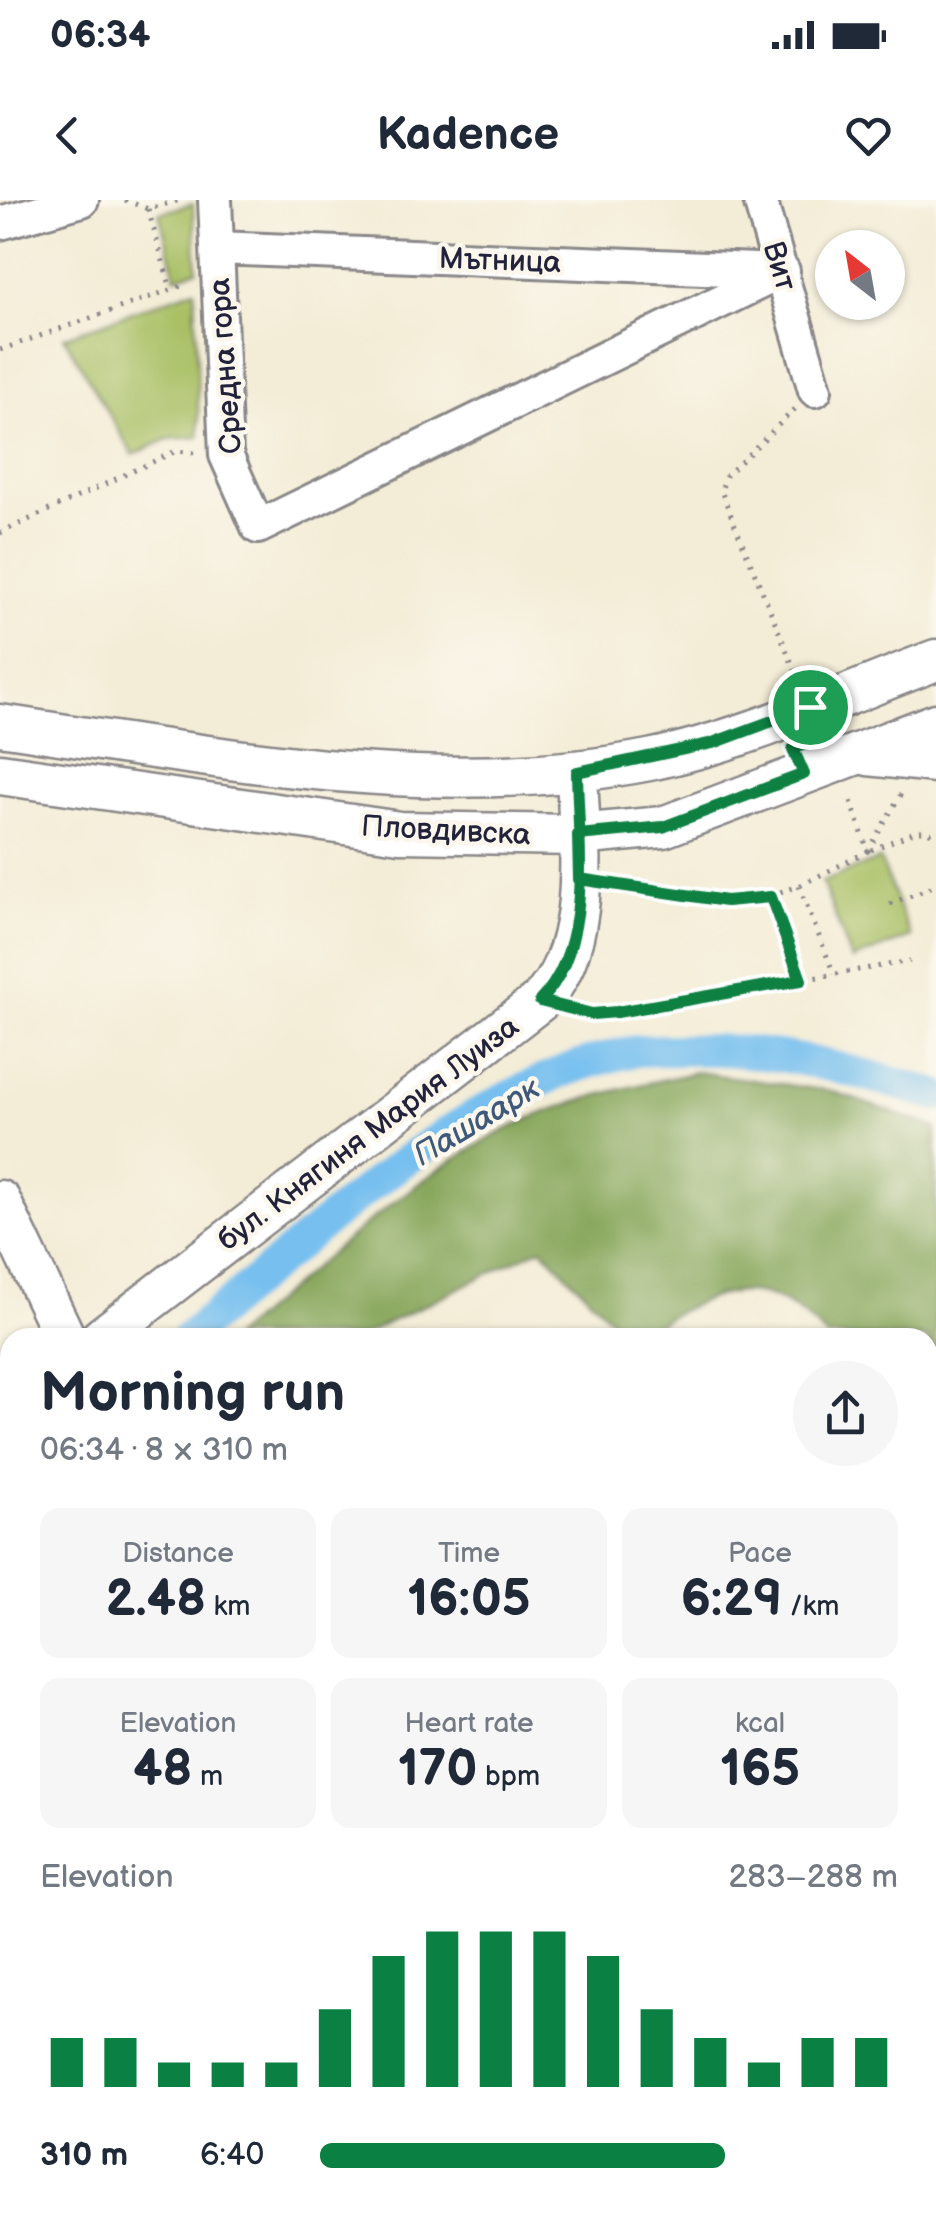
<!DOCTYPE html>
<meta charset="utf-8">
<style>
body{margin:0;font-family:"Balsamiq Sans",sans-serif;background:#f6f6f7;color:#1f2937;height:100vh;display:flex;flex-direction:column;font-size:38px;white-space:nowrap}
*{box-sizing:border-box;margin:0}
p{font-size:32px;color:#747a83}
.icon{flex:none;width:55px;height:55px;fill:none;stroke:currentColor;stroke-width:2;stroke-linecap:round;stroke-linejoin:round}
.map{position:relative;flex:1;overflow:hidden}
.side{position:absolute;left:0px;top:1128px;width:938px;height:888px;display:flex;flex-direction:column;background:#fff;border-radius:30px 30px 0 0;box-shadow:0 2px 8px #0004}
.side>*{flex:none}
.needle{width:65px;rotate:329deg}
.fabs{position:absolute;left:815px;top:30px;display:grid;gap:20px}
.fabs a{display:grid;place-items:center;width:90px;height:90px;border-radius:50%;background:#fff;box-shadow:0 2px 8px #0004;font-size:50px}
.pin{position:absolute;display:grid;place-items:center;width:85px;height:85px;color:#fff;margin:-42px;border:5px solid #fff;border-radius:50%;box-shadow:0 2px 10px #0007}
.round{display:grid;place-items:center;flex:none;width:105px;height:105px;border-radius:52px;background:#f6f6f7}
.summary{display:flex;align-items:center;justify-content:space-between;height:170px;padding:0 40px}
h1{font-size:55px;font-weight:800;line-height:75px}
.figures{display:grid;grid-template-columns:repeat(3,1fr);gap:15px;height:170px;padding:10px 40px}
.figures div{display:grid;align-content:center;border-radius:20px;background:#f6f6f7;text-align:center}
.figures b{font-size:50px;font-weight:800}
.figures small{font-size:28px;font-weight:400}
.figures p{font-size:28px}
.chart{height:280px;padding:20px 40px}
.chart p{display:flex;justify-content:space-between}
.chart svg{width:100%;height:180px;margin-top:10px;stroke:#0b8043;stroke-width:6}
ul{padding:0 40px;list-style:none;font-size:32px}
li{display:grid;grid-template-columns:160px 120px 1fr;align-items:center;height:75px}
li i{height:25px;border-radius:12px;background:#0b8043}
.status{display:flex;justify-content:space-between;align-items:center;height:70px;padding:0 50px;background:#fff;direction:ltr}
.status svg{height:28px;fill:currentColor}
header{display:flex;justify-content:space-between;align-items:center;height:130px;padding:0 40px;background:#fff;font-size:45px;font-weight:800}
.map>svg:first-child{display:block}
.green{fill:#a8bf64;stroke:#657050;stroke-width:2.5}
.forest{fill:#86a65a;stroke:#54644a;stroke-width:2.5}
.lines{fill:none;stroke-linecap:round;stroke-linejoin:round}
.canal{stroke:#76bfef;stroke-width:32}
.minor-casing{stroke:#8a8788;stroke-width:38}
.tertiary-casing{stroke:#8a8788;stroke-width:45}
.path{stroke:#8a8788;stroke-width:5;stroke-dasharray:2.5 8;stroke-linecap:butt}
.minor{stroke:#fff;stroke-width:32}
.tertiary{stroke:#fff;stroke-width:40}
.route-casing{stroke:#fff;stroke-width:20}
.route{stroke:#0b8043;stroke-width:12}
.labels{text-anchor:middle;stroke-width:9;stroke-linejoin:round;paint-order:stroke}
.street-label{font-size:30px;fill:#22223b;stroke:#fbf7ec}
.water-label{font-size:32px;font-style:italic;fill:#3f597a;stroke:#fbf7ec}
</style>
<div class="status"><b>06:34</b><svg viewBox="0 0 49 12"><path d="M0 12V9h3v3zM5 12V6h3v6zM10 12V3h3v9zM15 12V0h3v12zM26 1h20v11H26zM47 4h2v5h-2z"/></svg></div>
<header><svg class="icon" aria-label="back" viewBox="0 0 24 24"><path d="M15 5l-7 7 7 7"/></svg>Kadence<svg class="icon" aria-label="heart" viewBox="0 0 24 24"><path d="M12 20l-8-8c-3-5 5-10 8-4 3-6 11-1 8 4z"/></svg></header>
<div class="map">
<svg width="936" height="2014" viewBox="0 0 936 2014">
<rect width="100%" height="100%" fill="#fbf7ec"/>
<filter id="ink" filterUnits="userSpaceOnUse"><feTurbulence type="fractalNoise" baseFrequency=".01" numOctaves="2"/><feDisplacementMap in="SourceGraphic" scale="20" xChannelSelector="R" yChannelSelector="G"/><feConvolveMatrix kernelMatrix="1 2 1 2 8 2 1 2 1" color-interpolation-filters="sRGB"/></filter>
<filter id="wash" filterUnits="userSpaceOnUse"><feTurbulence type="fractalNoise" baseFrequency=".0048" numOctaves="4" result="noise"/><feDisplacementMap in="SourceGraphic" scale="40" xChannelSelector="R" yChannelSelector="G"/><feGaussianBlur stdDeviation="2.25" result="paint"/><feColorMatrix in="noise" values="0 0 0 0 0 0 0 0 0 0 0 0 0 0 0 0 0 1.4 0 .05"/><feComposite in="paint" operator="in"/></filter>
<g filter="url(#wash)">
<rect width="100%" height="100%" fill="#f3ecd6"/>
<!-- green -->
<path class="green" d="M193 4 197 70 176 77 159 13Z
M195 89 199 237 168 239 133 255 64 137Z
M880 659 911 737 852 760 822 682Z
M187 2005H449L453 2014H173Z"/>
<!-- forest -->
<path class="forest" d="M696 872 831 891 936 928V1313L928 1299V1138L827 1137C774 1081 735 1081 669 1117 656 1124 643 1136 628 1137L541 1048 359 1137H233C323 1062 412 974 520 923 575 897 638 886 696 872Z"/>
<g class="lines">
<!-- canal -->
<path class="canal" d="M187 1138C316 1033 462 887 630 852 647 849 666 851 683 850 772 847 852 870 936 895
M0 1288 10 1280"/>
</g>
</g>
<g filter="url(#ink)">
<g class="lines">
<!-- minor casing -->
<g class="minor-casing">
<path id="minor" d="M215 0 226 255 258 327 783 71
M760 0 815 190
M0 23 82 0
M217 48 778 71
M0 1364 10 1356
M0 1670 10 1662
M130 2014 144 2005"/>
</g>
<!-- tertiary casing -->
<g class="tertiary-casing">
<path id="tertiary" d="M0 525C215 556 433 602 649 560 747 540 843 495 936 460
M868 555 936 562
M0 574 400 632 578 635 663 627 936 524
M0 1001 65 1138
M101 1138 540 801C594 745 579 644 577 572
M0 1219 10 1211
M488 2005 492 2014"/>
</g>
<!-- path -->
<path class="path" d="M125 0 148 9 181 0
M148 9 171 89
M0 150 187 84
M795 209 726 276 721 291 798 478
M0 333 176 251 198 253
M871 650 917 631H928L936 639
M868 651 902 592
M615 684 726 701H752L799 686 868 651 849 595
M799 686 834 774
M771 697 801 779
M890 704 936 685
M577 810 617 812 910 761"/>
<!-- minor -->
<use href="#minor" class="minor"/>
<!-- tertiary -->
<use href="#tertiary" class="tertiary"/>
</g>
</g>
<g class="lines" filter="url(#ink)">
<!-- route casing -->
<g class="route-casing">
<path id="route" d="M810 507 713 543 577 572C578 644 594 745 540 801L592 814 617 812 801 780 771 697 726 701 579 679 578 635 663 627 804 574 793 549 823 537 810 507"/>
</g>
<!-- route -->
<use href="#route" class="route"/>
</g>
<g class="labels">
<!-- street labels -->
<g class="street-label">
<text transform="translate(500 60) rotate(2)" y="10">Мътница</text>
<text transform="translate(780 66) rotate(73)" y="10">Вит</text>
<text transform="translate(225 166) rotate(-94)" y="10">Средна гора</text>
<text transform="translate(446 630) rotate(3)" y="10">Пловдивска</text>
<text transform="translate(368 933) rotate(-37)" y="10">бул. Княгиня Мария Луиза</text>
</g>
<!-- water labels -->
<g class="water-label">
<text transform="translate(476 921) rotate(-31)" y="11">Пашаарк</text>
</g>
</g>
</svg>
<div class="fabs">
<a><svg class="needle" viewBox="-14 -14 28 28"><path d="M0-13l5 13h-10z" fill="#e53935"/><path d="M0 13l5-13h-10z" fill="#747a83"/></svg></a>
</div>
<div class="pin" style="left:810px;top:507px;background:#1e9e55"><svg class="icon" aria-label="arrive" viewBox="0 0 24 24"><path d="M6 21V4h12l-3 4 3 4H6"/></svg></div>
<section class="side">
<div class="summary"><div><h1>Morning run</h1><p>06:34 · 8 × 310 m</p></div><a class="round"><svg class="icon" aria-label="share" viewBox="0 0 24 24"><path d="M12 15V3M7 8l5-5 5 5M5 13v7h14v-7"/></svg></a></div>
<div class="figures">
<div><p>Distance</p><b>2.48<small> km</small></b></div>
<div><p>Time</p><b>16:05</b></div>
<div><p>Pace</p><b>6:29<small> /km</small></b></div>
</div>
<div class="figures">
<div><p>Elevation</p><b>48<small> m</small></b></div>
<div><p>Heart rate</p><b>170<small> bpm</small></b></div>
<div><p>kcal</p><b>165</b></div>
</div>
<div class="chart"><p><span>Elevation</span>283–288 m</p>
<svg viewBox="0 0 160 44" preserveAspectRatio="none"><path d="M5 44V32M15 44V32M25 44V38M35 44V38M45 44V38M55 44V25M65 44V12M75 44V6M85 44V6M95 44V6M105 44V12M115 44V25M125 44V32M135 44V38M145 44V32M155 44V32"/></svg>
</div>
<ul>
<li><b>310 m</b>6:40<i style="width:70%"></i></li>
</ul>
</section>
</div>
